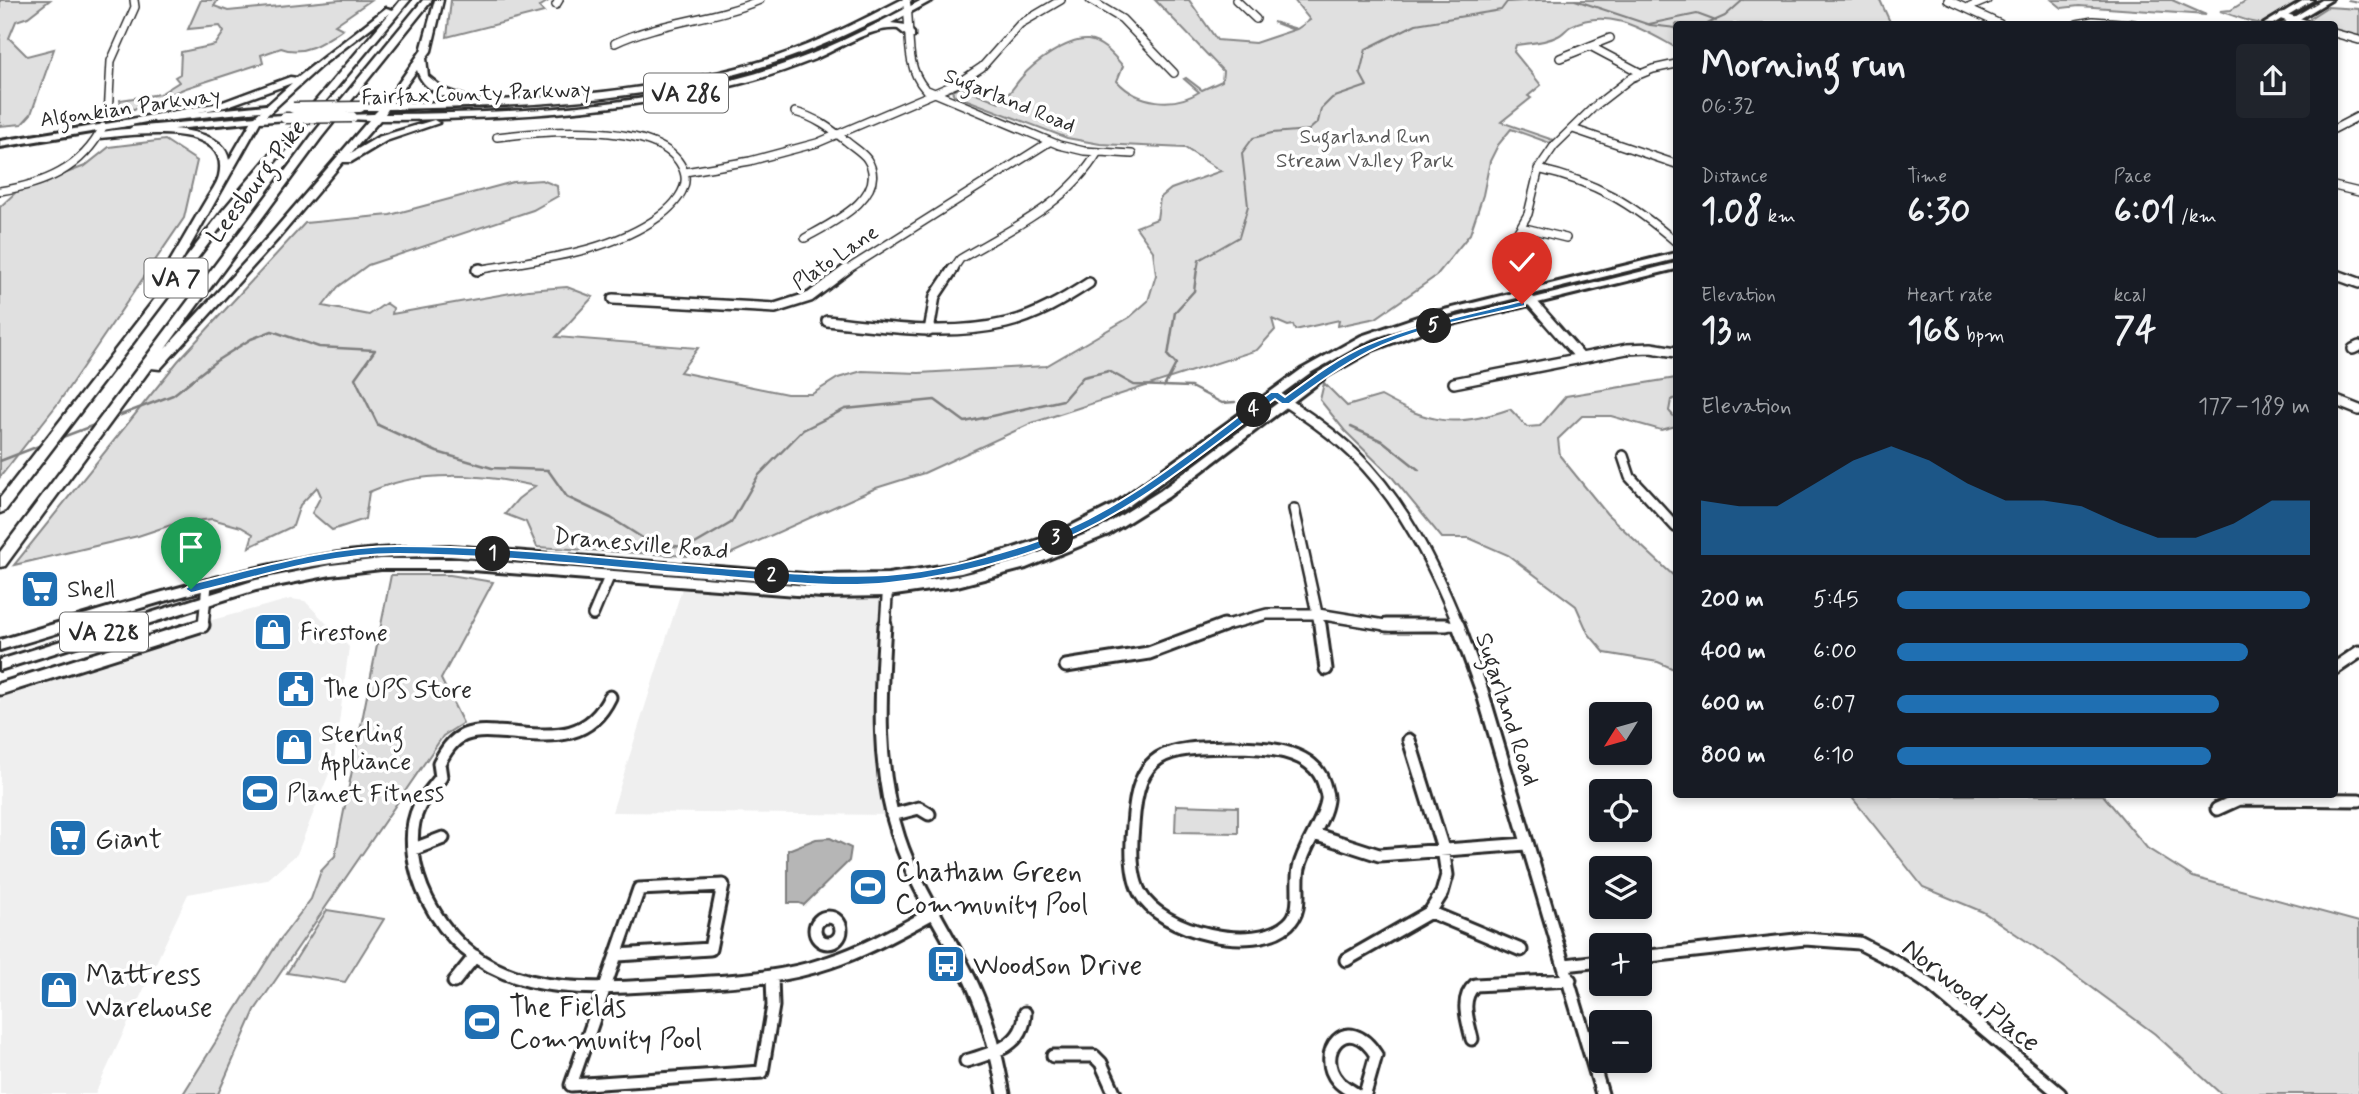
<!DOCTYPE html>
<meta charset="utf-8">
<style>
body{margin:0;font-family:Mynerve,sans-serif;background:#20242c;color:#f1f3f6;height:100vh;display:flex;flex-direction:column;font-size:26px;white-space:nowrap}
*{box-sizing:border-box;margin:0}
p{font-size:23px;color:#9ea1a6}
.icon{flex:none;width:38px;height:38px;fill:none;stroke:currentColor;stroke-width:2;stroke-linecap:round;stroke-linejoin:round}
.map{position:relative;flex:1;overflow:hidden}
.panel{position:absolute;left:1673px;top:21px;width:665px;height:777px;display:flex;flex-direction:column;background:#171b24;border-radius:7px;box-shadow:0 4px 10px #0003}
.panel>*{flex:none}
.needle{width:46px;rotate:233deg}
.fabs{position:absolute;left:1589px;top:702px;display:grid;gap:14px}
.fabs a{display:grid;place-items:center;width:63px;height:63px;border-radius:7px;background:#171b24;box-shadow:0 4px 10px #0003;font-size:35px}
.pin{position:absolute;display:grid;place-items:center;width:60px;height:60px;color:#fff;margin:-72px -30px;border-radius:50% 50% 50% 0;rotate:-45deg;box-shadow:0 0 7px #0007}
.pin .icon{rotate:45deg}
.km{position:absolute;width:35px;height:35px;margin:-18px;border-radius:50%;background:#222;color:#fff;font-size:19px;line-height:35px;text-align:center}
.round{display:grid;place-items:center;flex:none;width:74px;height:74px;border-radius:7px;background:#20242c}
.headline{display:flex;align-items:center;justify-content:space-between;height:119px;padding:0 28px}
h1{font-size:38px;font-weight:800;line-height:52px}
.metrics{display:grid;grid-template-columns:repeat(3,1fr);gap:10px;height:119px;padding:7px 28px}
.metrics div{display:grid;align-content:center}
.metrics b{font-size:35px;font-weight:800}
.metrics small{font-size:19px;font-weight:400}
.metrics p{font-size:19px}
.chart{height:196px;padding:14px 28px}
.chart p{display:flex;justify-content:space-between}
.chart svg{width:100%;height:126px;margin-top:7px;fill:#1f6fb2;opacity:.7}
ul{padding:0 28px;list-style:none;font-size:23px}
li{display:grid;grid-template-columns:112px 84px 1fr;align-items:center;height:52px}
li i{height:18px;border-radius:9px;background:#1f6fb2}
.map>svg:first-child{display:block}
.built{fill:#efefef}
.green{fill:#e0e0e0;stroke:#868686;stroke-width:2}
.water{fill:#b6b6b6;stroke:#7e7e7e;stroke-width:2}
.lines{fill:none;stroke-linecap:round;stroke-linejoin:round}
.stream-far1{stroke:#7e7e7e;stroke-width:2}
.stream{stroke:#7e7e7e;stroke-width:2.5}
.minor-far2-casing{stroke:#2b2b2b;stroke-width:10}
.minor-far1-casing{stroke:#2b2b2b;stroke-width:14}
.minor-casing{stroke:#2b2b2b;stroke-width:17}
.major-casing{stroke:#2b2b2b;stroke-width:6}
.highway-casing{stroke:#2b2b2b;stroke-width:5}
.minor-far2{stroke:#fff;stroke-width:7}
.minor-far1{stroke:#fff;stroke-width:9}
.minor{stroke:#fff;stroke-width:11}
.major{fill:#fff;fill-rule:evenodd}
.highway{fill:#fff;fill-rule:evenodd}
.highway-bridge-casing{stroke:#2b2b2b;stroke-width:13;stroke-linecap:butt}
.highway-bridge{stroke:#fff;stroke-width:10}
.route{fill:#1f6fb2;stroke:#fff;stroke-width:2}
.labels{text-anchor:middle;stroke-width:7;stroke-linejoin:round;paint-order:stroke}
.far-street-label{font-size:21px;fill:#2b2b2b;stroke:#fff}
.far-park-label{font-size:21px;fill:#585858;stroke:#fff}
.shield{fill:#fff;stroke:#6b6b6b;stroke-width:2}
.shield-label{font-size:23px;font-weight:bold;fill:#2b2b2b}
.street-label{font-size:24px;fill:#2b2b2b;stroke:#fff}
.poi-label{font-size:24px;fill:#2b2b2b;stroke:#fff;text-anchor:start}
.near-poi-label{font-size:28px;fill:#2b2b2b;stroke:#fff;text-anchor:start}
.near-street-label{font-size:28px;fill:#2b2b2b;stroke:#fff}
</style>
<div class="map">
<svg width="2359" height="1094" viewBox="0 0 2359 1094">
<rect width="100%" height="100%" fill="#fff"/>
<filter id="ink" filterUnits="userSpaceOnUse"><feTurbulence type="fractalNoise" baseFrequency=".0143" numOctaves="2"/><feDisplacementMap in="SourceGraphic" scale="14" xChannelSelector="R" yChannelSelector="G"/><feConvolveMatrix kernelMatrix="1 2 1 2 8 2 1 2 1" color-interpolation-filters="sRGB"/></filter>
<g filter="url(#ink)">
<!-- built -->
<path class="built" d="M684 582 888 591 882 660 892 815 612 812Z
M291 599 305 601 349 647 334 761 297 854 267 880 188 894 95 1094H0V683L133 641Z"/>
<!-- green -->
<path class="green" d="M0 0H50L28 17 16 21 9 38 27 56 54 49 31 114 22 124 0 126Z
M201 0H218L214 6 228 11 340 0H371L335 25 343 29C325 41 304 57 281 48L261 55 263 63 186 88 134 109 121 107 120 100 160 94 179 82 175 77 180 74 181 52 215 45 224 32 220 26 188 29Z
M451 0H550L539 7 544 12 447 37Z
M1155 0H1189L1217 40 1255 43 1294 30 1273 22 1297 29 1310 20 1294 0H1880L1891 24H1676V46H1673C1642 29 1607 7 1571 26 1566 29 1563 34 1558 36 1545 43 1529 43 1516 45L1514 52 1541 85 1528 96 1531 98 1501 122 1553 140 1550 143 1511 129 1498 145 1490 161 1483 195 1470 234 1436 276 1376 318 1338 326 1339 320 1295 330 1293 325 1288 326 1272 319 1275 330 1257 350 1032 423 924 473 876 488 721 558 537 547 526 522 505 514 518 499 535 486C483 474 419 469 369 492L365 519 332 530 312 513 321 496 317 487 300 505 293 526 249 547 253 534 241 527 212 519 177 523 138 536 14 565 178 361 305 223 390 215 513 182 542 180 557 186 558 196 533 210 368 265 338 287 323 306 369 315 386 303 393 308 392 314 528 290 567 287 593 297 556 337 698 348 680 372 787 394H812L838 378 862 371 919 373 1046 366 1130 317 1148 301 1156 275 1153 251 1136 227 1157 219 1160 198 1171 189 1221 171 1185 148 1100 144 1067 138 954 95 952 91 960 87 999 102C1010 95 1013 87 1021 78 1033 63 1068 38 1088 40 1103 42 1114 56 1123 66L1117 81C1138 104 1174 108 1199 92L1184 79 1186 78 1202 90 1222 81 1223 71Z
M2052 0H2172L2206 15 2079 6 2062 8Z
M2247 0H2299L2306 2C2262 30 2269 28 2220 11L2231 10Z
M2327 7 2359 9V38L2335 31 2334 24H2312L2310 18Z
M165 140 197 161 184 218 59 402 0 477V207L16 192 85 166 109 147Z
M1676 378V398L1671 400 1669 411 1676 419V426L1661 430 1611 416H1582L1558 439 1560 456 1607 514 1676 578V670L1658 662 1605 653 1588 633 1576 606 1508 555 1469 538H1442L1392 477 1345 431 1320 400 1324 383 1347 406 1381 396C1431 424 1455 428 1510 409L1527 427 1540 426 1566 396Z
M391 575H450L493 582 441 679 463 723 443 736 255 1010 218 1094H183L279 941 311 899 321 871 335 856Z
M1850 795H2103L2147 848 2193 877 2359 922V1094H2221L2155 1034 2056 961 1983 912 1923 887Z
M1176 805 1238 807V833L1175 832Z
M327 910 384 919 345 982 287 973Z"/>
<!-- water -->
<path class="water" d="M830 838 851 848 849 861 804 905 799 903H788V850L816 839Z
M864 874 870 877 876 874 883 889 875 897 859 900 852 885Z"/>
<g class="lines">
<!-- stream-far1 -->
<path class="stream-far1" d="M1575 0 1650 25 1676 28
M2348 0 2359 2
M1649 24 1697 14 1716 21
M1707 24 1725 16 1743 0
M1197 271 1199 260 1239 237 1248 206 1242 153 1253 138 1272 133 1309 130 1318 122 1321 109 1332 98 1367 86 1360 73 1366 49 1416 24 1501 10 1507 2 1538 0"/>
<!-- stream -->
<path class="stream" d="M1164 387 1176 364 1168 356 1175 312 1194 291 1197 269
M113 418 173 395 216 361 251 339 272 331 319 347 375 350 355 378 378 425 437 452 492 468 548 470 567 497 611 518 649 542 688 548 731 523 758 476 803 430 845 409 935 400 965 422 1063 400 1083 377 1109 371 1134 385 1191 387 1222 403 1235 402
M1351 427 1384 442 1419 470
M60 438 97 424
M0 461 44 444"/>
<!-- minor-far2 casing -->
<g class="minor-far2-casing">
<path id="minor-far2" d="M906 0C912 30 903 64 925 89L1059 145 1084 151 1132 154
M1090 0 1122 19 1174 73
M1236 0 1256 19
M1948 0 2000 24
M556 5 559 0
M1970 7 1987 0
M2282 16 2307 24
M2077 24 2093 21 2134 24
M2334 33 2359 40
M615 43C661 21 713 20 760 0
M1590 46 1641 73
M1560 58 1610 38
M795 112C815 117 831 129 846 141 853 147 862 152 867 159 891 196 830 224 805 238
M108 115 111 61 135 7 134 0
M1573 129 1676 164
M2334 129 2359 116
M1538 169C1596 182 1631 203 1676 242
M685 172 750 161 817 143 958 83 982 67 1020 24 1061 0
M2334 186 2359 192
M0 191C44 184 82 169 103 127
M1521 227 1566 238
M477 270C538 259 608 254 660 216 672 207 690 189 684 172 667 119 542 131 497 137
M845 271 1049 142
M952 271 960 259C1011 229 1067 204 1098 152
M1509 271 1505 259 1506 252 1528 214 1539 168 1554 146 1595 106 1631 78 1653 69 1676 64"/>
</g>
<!-- minor-far1 casing -->
<g class="minor-far1-casing">
<path id="minor-far1" d="M1508 269 1524 293
M477 270 480 269
M2334 274 2359 283
M613 299 775 308 810 297 847 269
M1531 301 1581 358
M827 321C886 327 947 337 1006 323 1036 316 1063 300 1089 283
M929 331 935 296 953 269
M2353 349 2359 346
M1454 383 1627 349 1651 348 1676 352
M1275 395C1302 413 1329 430 1353 453 1402 500 1434 565 1459 627
M2334 400 2359 410
M1623 456 1630 477 1676 527
M1294 509 1320 627
M593 615 609 577
M203 627 207 584
M885 627 888 583
M1219 627 1267 614H1318L1391 626 1457 625"/>
</g>
<!-- minor casing -->
<g class="minor-casing">
<path id="minor" d="M885 625C880 697 876 769 899 838 916 890 950 936 973 986 989 1021 997 1057 1004 1094
M1320 625 1326 669
M1386 625H1446
M1458 625 1482 691 1602 1094
M1066 666 1149 653 1224 625
M2334 669 2359 652
M0 689 203 625
M610 697C586 747 542 734 496 732 486 731 474 731 464 735 452 740 445 752 439 763L441 777C434 787 425 796 419 807 406 834 414 873 427 899 479 1002 583 990 679 984 730 981 781 979 830 962 867 950 901 930 935 912
M1231 747C1262 747 1313 748 1324 784 1325 789 1328 795 1327 800 1324 822 1304 845 1299 868 1295 887 1304 910 1288 924 1255 954 1161 932 1140 893 1130 874 1131 846 1133 825 1138 750 1164 748 1231 747Z
M2217 809 2239 799 2359 800
M892 815 919 808 929 814
M1314 834 1379 855 1526 844
M414 849 443 838
M1430 912 1521 950
M815 930a13 13 0 1 1 26 0a13 13 0 1 1-26 0Z
M618 955 710 949 723 885 639 889 571 1085 762 1072 773 1006 772 977
M1640 957 1805 939 1859 943 1896 962 1932 986 2060 1094
M1346 960 1430 912 1442 893 1447 875 1443 849 1409 740
M1565 965 1601 961
M454 982 475 956
M1472 1039C1468 1021 1459 999 1475 985L1570 980
M1053 1056H1094L1101 1063 1115 1094
M966 1061C993 1053 1024 1046 1025 1013
M1356 1094C1350 1090 1342 1086 1338 1081 1314 1054 1347 1009 1376 1055L1365 1094"/>
</g>
<!-- major casing -->
<g class="major-casing">
<path id="major" d="M2304 0H2313L2273 24H2264Z
M2322 0H2331L2291 24H2282Z
M266 105 270 108 269 110 155 122 151 119 155 116Z
M257 116 261 119 260 121 132 133 128 130 132 127Z
M130 120 133 121V125L0 147V141Z
M1676 253V259L1427 320 1369 340 1310 373 1123 510 1061 541 1012 558 961 573 888 584 818 585 450 556C411 556 371 557 332 563 219 580 110 618 0 650V640C110 608 219 571 332 554 371 548 411 547 450 546L818 575 888 574 961 563 1005 551 1053 535 1115 504 1302 369 1361 336 1420 316Z
M1676 263V269L1424 331 1373 350 1327 376 1168 497 1109 534 1026 568 957 586 888 596 822 597 459 569H381L331 575 256 590 0 670V660L256 580 331 565 381 559H459L822 587 888 586 957 576 1019 561 1101 528 1160 491 1319 372 1365 346 1417 327Z"/>
</g>
<!-- highway casing -->
<g class="highway-casing">
<path id="highway" d="M401 0H410L231 214 5 511 0 513V498L171 278 164 277 162 275C177 250 191 225 206 200 210 193 217 184 219 176 232 120 131 135 100 138L97 137V133C126 127 223 119 229 160L254 117 292 83 225 107 120 127 115 124 120 121 220 103 290 77 297 78 386 8 393 10ZM390 13 223 210 176 271 260 122 288 120 290 118 285 115 266 116 321 66Z
M423 0H432L321 138 165 349 270 235 369 120 349 119V115L374 114 378 110H360L355 107 357 105 383 104 389 97 421 51 435 0H443L431 51 426 58 428 76 444 89 467 97 469 99 465 102C570 97 675 89 775 57 819 42 860 21 901 0H912C895 14 871 22 851 32 708 101 545 106 388 109L385 114C522 113 663 108 793 61 838 45 880 22 922 0H933L891 23 906 25 914 33V37H908L898 29C870 27 841 48 815 59 790 69 764 78 739 84 621 113 501 119 380 120L351 153 378 137 434 120 439 123 386 141 351 162H343L278 239 160 369 151 368 5 566 0 567V552L313 134ZM417 70C423 91 444 97 463 102L393 103Z"/>
</g>
<!-- minor-far2 -->
<use href="#minor-far2" class="minor-far2"/>
<!-- minor-far1 -->
<use href="#minor-far1" class="minor-far1"/>
<!-- minor -->
<use href="#minor" class="minor"/>
<!-- major -->
<use href="#major" class="major"/>
<!-- highway -->
<use href="#highway" class="highway"/>
<!-- highway-bridge casing -->
<g class="highway-bridge-casing">
<path id="highway-bridge" d="M293 108 360 107
M285 118 352 117"/>
</g>
<!-- highway-bridge -->
<use href="#highway-bridge" class="highway-bridge"/>
</g>
</g>
<!-- route -->
<path class="route" d="M1522 301 1525 302V306C1474 318 1418 327 1370 351 1341 366 1315 385 1289 404H1282L1275 399C1199 456 1125 520 1034 551 988 567 938 578 889 583 833 589 775 581 718 576 612 568 505 555 399 554 329 553 258 577 191 593L185 589 191 584C258 568 328 546 398 546 506 546 614 559 722 568 777 572 832 578 887 575 934 572 981 559 1026 545 1118 516 1194 449 1271 392H1278L1285 397C1311 378 1337 358 1367 345 1417 324 1470 314 1522 301Z"/>
<!-- icons -->
<defs>
<g id="supermarket-square" transform="scale(2.0125)"><rect x="-9" y="-9" width="18" height="18" rx="4" fill="#1f6fb2" stroke="#fff"/><path d="M-6-5.5h2.5l.6 2H6L4.5 2H-2.5L-4.4-4H-6ZM-1.5 3.2a1.3 1.3 0 1 0 .1 0ZM3 3.2a1.3 1.3 0 1 0 .1 0Z" fill="#fff"/></g>
<g id="shop-square" transform="scale(2.0125)"><rect x="-9" y="-9" width="18" height="18" rx="4" fill="#1f6fb2" stroke="#fff"/><path d="M-5-2.5h2.3a2.7 3.5 0 0 1 5.4 0H5L5.5 6h-11ZM-1.5-2.5h3a1.5 2.3 0 0 0-3 0Z" fill="#fff"/></g>
<g id="civic-square" transform="scale(2.0125)"><rect x="-9" y="-9" width="18" height="18" rx="4" fill="#1f6fb2" stroke="#fff"/><path d="M-.6-6.5H3V-4.5H.6V-3L4-1V1h2V6H-6V1h2V-1L-.6-3ZM-1.2 2.5V6h2.4V2.5Z" fill="#fff"/></g>
<g id="stadium-square" transform="scale(2.0125)"><rect x="-9" y="-9" width="18" height="18" rx="4" fill="#1f6fb2" stroke="#fff"/><path d="M0-5a6.5 5 0 1 0 0 10a6.5 5 0 1 0 0-10ZM-3.5-1.8h7v3.6h-7Z" fill="#fff"/></g>
<g id="bus-square" transform="scale(2.0125)"><rect x="-9" y="-9" width="18" height="18" rx="4" fill="#1f6fb2" stroke="#fff"/><path d="M-5-6H5V4H4V6H2V4H-2V6H-4V4H-5ZM-3.5-4V0h7V-4ZM-3.5 1.2v1.5H-2V1.2ZM2 1.2v1.5H3.5V1.2Z" fill="#fff"/></g>
</defs>
<g fill-rule="evenodd">
<use href="#supermarket-square" x="40" y="589"/>
<use href="#shop-square" x="273" y="632"/>
<use href="#civic-square" x="296" y="689"/>
<use href="#shop-square" x="294" y="747"/>
<use href="#stadium-square" x="260" y="793"/>
<use href="#supermarket-square" x="68" y="838"/>
<use href="#stadium-square" x="868" y="887"/>
<use href="#bus-square" x="946" y="964"/>
<use href="#shop-square" x="59" y="990"/>
<use href="#stadium-square" x="482" y="1022"/>
</g>
<g class="labels">
<!-- far-street labels -->
<g class="far-street-label">
<text transform="translate(476 93) rotate(-2)" y="7">Fairfax County Parkway</text>
<text transform="translate(1010 100) rotate(22)" y="7">Sugarland Road</text>
<text transform="translate(130 107) rotate(-8)" y="7">Algonkian Parkway</text>
<text transform="translate(835 257) rotate(-34)" y="7">Plato Lane</text>
</g>
<!-- far-park labels -->
<g class="far-park-label">
<text x="1365" y="143">Sugarland Run<tspan x="1365" dy="24">Stream Valley Park</tspan></text>
</g>
<!-- shield labels -->
<g class="shield">
<rect x="644" y="73.5" width="84" height="39" rx="5"/>
<rect x="144.5" y="258.5" width="63" height="39" rx="5"/>
<rect x="60" y="612.5" width="88" height="39" rx="5"/>
</g>
<g class="shield-label">
<text x="686" y="101">VA 286</text>
<text x="176" y="286">VA 7</text>
<text x="104" y="640">VA 228</text>
</g>
<!-- street labels -->
<g class="street-label">
<text transform="translate(256 181) rotate(-53)" y="8">Leesburg Pike</text>
<text transform="translate(641 543) rotate(5)" y="8">Dranesville Road</text>
<text transform="translate(1508 709) rotate(72)" y="8">Sugarland Road</text>
</g>
<!-- poi labels -->
<g class="poi-label">
<text x="67" y="597">Shell</text>
<text x="300" y="640">Firestone</text>
<text x="323" y="697">The UPS Store</text>
<text x="321" y="741">Sterling<tspan x="321" dy="28">Appliance</tspan></text>
<text x="287" y="801">Planet Fitness</text>
</g>
<!-- near-poi labels -->
<g class="near-poi-label">
<text x="95" y="848">Giant</text>
<text x="895" y="881">Chatham Green<tspan x="895" dy="32">Community Pool</tspan></text>
<text x="973" y="974">Woodson Drive</text>
<text x="86" y="984">Mattress<tspan x="86" dy="32">Warehouse</tspan></text>
<text x="509" y="1016">The Fields<tspan x="509" dy="32">Community Pool</tspan></text>
</g>
<!-- near-street labels -->
<g class="near-street-label">
<text transform="translate(1972 994) rotate(38)" y="10">Norwood Place</text>
</g>
</g>
</svg>
<div class="fabs">
<a><svg class="needle" viewBox="-14 -14 28 28"><path d="M0-13l5 13h-10z" fill="#e53935"/><path d="M0 13l5-13h-10z" fill="#9ea1a6"/></svg></a>
<a><svg class="icon" aria-label="locate" viewBox="0 0 24 24"><circle cx="12" cy="12" r="6"/><path d="M12 2v4M12 18v4M2 12h4M18 12h4"/></svg></a>
<a><svg class="icon" aria-label="layers" viewBox="0 0 24 24"><path d="M12 4l9 5-9 5-9-5zM3 14l9 5 9-5"/></svg></a>
<a>+</a>
<a>−</a>
</div>
<div class="pin" style="left:191px;top:589px;background:#1e9e55"><svg class="icon" aria-label="arrive" viewBox="0 0 24 24"><path d="M6 21V4h12l-3 4 3 4H6"/></svg></div>
<div class="pin" style="left:1522px;top:304px;background:#d93025"><svg class="icon" aria-label="check" viewBox="0 0 24 24"><path d="M5 12l5 5 9-10"/></svg></div>
<b class="km" style="left:493px;top:554px">1</b>
<b class="km" style="left:772px;top:576px">2</b>
<b class="km" style="left:1056px;top:538px">3</b>
<b class="km" style="left:1254px;top:410px">4</b>
<b class="km" style="left:1434px;top:326px">5</b>
<section class="panel">
<div class="headline"><div><h1>Morning run</h1><p>06:32</p></div><a class="round"><svg class="icon" aria-label="share" viewBox="0 0 24 24"><path d="M12 15V3M7 8l5-5 5 5M5 13v7h14v-7"/></svg></a></div>
<div class="metrics">
<div><p>Distance</p><b>1.08<small> km</small></b></div>
<div><p>Time</p><b>6:30</b></div>
<div><p>Pace</p><b>6:01<small> /km</small></b></div>
</div>
<div class="metrics">
<div><p>Elevation</p><b>13<small> m</small></b></div>
<div><p>Heart rate</p><b>168<small> bpm</small></b></div>
<div><p>kcal</p><b>74</b></div>
</div>
<div class="chart"><p><span>Elevation</span>177–189 m</p>
<svg viewBox="0 0 160 44" preserveAspectRatio="none"><path d="M0 44V25L10 27L20 27L30 19L40 11L50 6L60 11L70 19L80 25L90 25L100 27L110 33L120 38L130 38L140 33L150 25L160 25V44z"/></svg>
</div>
<ul>
<li><b>200 m</b>5:45<i style="width:100%"></i></li>
<li><b>400 m</b>6:00<i style="width:85%"></i></li>
<li><b>600 m</b>6:07<i style="width:78%"></i></li>
<li><b>800 m</b>6:10<i style="width:76%"></i></li>
</ul>
</section>
</div>
